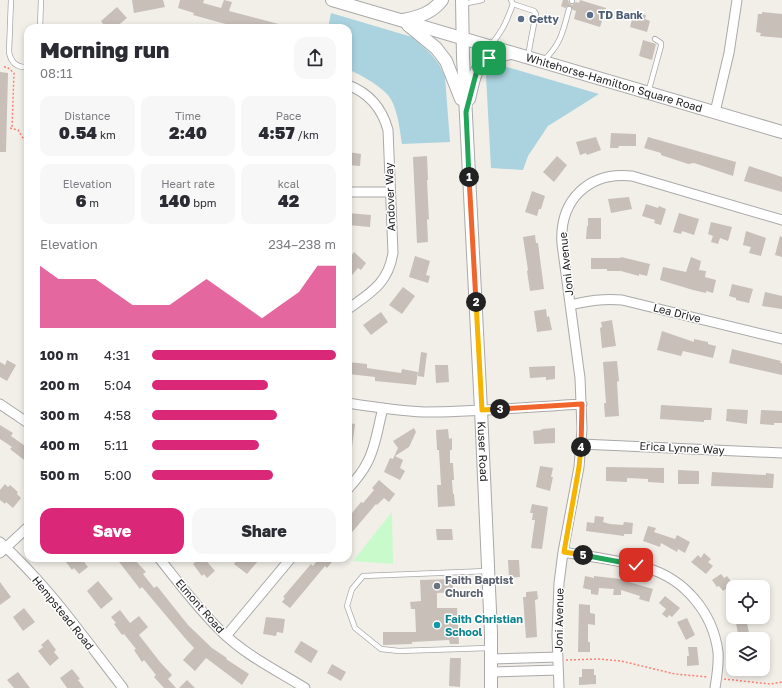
<!DOCTYPE html>
<meta charset="utf-8">
<style>
body{margin:0;font-family:"Golos Text",sans-serif;background:#f7f7f7;color:#2b2b33;height:100vh;display:flex;flex-direction:column;font-size:15px;white-space:nowrap}
*{box-sizing:border-box;margin:0}
p{font-size:13px;color:#7c7c81}
.icon{flex:none;width:22px;height:22px;fill:none;stroke:currentColor;stroke-width:2;stroke-linecap:round;stroke-linejoin:round}
.map{position:relative;flex:1;overflow:hidden}
.drawer{position:absolute;left:24px;top:24px;width:328px;height:538px;display:flex;flex-direction:column;background:#fff;border-radius:12px;box-shadow:0 2px 6px #0003}
.drawer>*{flex:none}
.buttons{position:absolute;left:726px;top:580px;display:grid;gap:8px}
.buttons a{display:grid;place-items:center;width:44px;height:44px;border-radius:8px;background:#fff;box-shadow:0 2px 6px #0003;font-size:20px}
.pin{position:absolute;display:grid;place-items:center;width:34px;height:34px;color:#fff;margin:-17px;border-radius:8px;box-shadow:0 2px 6px #0006}
.km{position:absolute;width:20px;height:20px;margin:-10px;border-radius:50%;background:#222;color:#fff;font-size:11px;line-height:20px;text-align:center}
.round{display:grid;place-items:center;flex:none;width:42px;height:42px;border-radius:12px;background:#f7f7f7}
.headline{display:flex;align-items:center;justify-content:space-between;height:68px;padding:0 16px}
h1{font-size:22px;font-weight:800;line-height:30px}
.metrics{display:grid;grid-template-columns:repeat(3,1fr);gap:6px;height:68px;padding:4px 16px}
.metrics div{display:grid;align-content:center;border-radius:10px;background:#f7f7f7;text-align:center}
.metrics b{font-size:17px;font-weight:800}
.metrics small{font-size:11px;font-weight:400}
.metrics p{font-size:11px}
.chart{height:112px;padding:8px 16px}
.chart p{display:flex;justify-content:space-between}
.chart svg{width:100%;height:72px;margin-top:4px;fill:#db2777;opacity:.7}
.button{display:flex;gap:8px;margin-top:auto;padding:8px 16px}
.button a{flex:1;height:46px;border-radius:12px;background:#db2777;color:#fff;font-size:16px;font-weight:800;line-height:46px;text-align:center}
.button a+a{background:#f7f7f7;color:#2b2b33}
ul{padding:0 16px;list-style:none;font-size:13px}
li{display:grid;grid-template-columns:64px 48px 1fr;align-items:center;height:30px}
li i{height:10px;border-radius:5px;background:#db2777}
.map>svg:first-child{display:block}
.park{fill:#c8facc}
.water{fill:#aad3df}
.building{fill:#c7bfb8}
.lines{fill:none;stroke-linecap:round;stroke-linejoin:round}
.service-casing{stroke:#a9a9a9;stroke-width:6}
.minor-casing{stroke:#a9a9a9;stroke-width:11}
.tertiary-casing{stroke:#a9a9a9;stroke-width:14}
.path{stroke:#fa8072;stroke-width:1.5;stroke-dasharray:2 2;stroke-linecap:butt}
.service{stroke:#fff;stroke-width:4.5}
.minor{stroke:#fff;stroke-width:9}
.tertiary{stroke:#fff;stroke-width:12}
.split-1-casing{stroke:#fff;stroke-width:8}
.split-2-casing{stroke:#fff;stroke-width:8}
.split-3-casing{stroke:#fff;stroke-width:8}
.split-4-casing{stroke:#fff;stroke-width:8}
.split-5-casing{stroke:#fff;stroke-width:8}
.split-6-casing{stroke:#fff;stroke-width:8}
.split-1{stroke:#22a559;stroke-width:5}
.split-2{stroke:#f0652b;stroke-width:5}
.split-3{stroke:#f5b400;stroke-width:5}
.split-4{stroke:#f0652b;stroke-width:5}
.split-5{stroke:#f5b400;stroke-width:5}
.split-6{stroke:#22a559;stroke-width:5}
.service-dot{fill:#5c6f8a;stroke:#fff;stroke-width:1.5}
.worship-dot{fill:#6b7280;stroke:#fff;stroke-width:1.5}
.culture-dot{fill:#0f9aa8;stroke:#fff;stroke-width:1.5}
.labels{text-anchor:middle;stroke-width:3;stroke-linejoin:round;paint-order:stroke}
.service-label{font-size:11px;font-weight:bold;fill:#4e5e75;stroke:#fff;text-anchor:start}
.street-label{font-size:11px;fill:#222;stroke:#fff}
.worship-label{font-size:11px;font-weight:bold;fill:#5b616d;stroke:#fff;text-anchor:start}
.culture-label{font-size:11px;font-weight:bold;fill:#0d838f;stroke:#fff;text-anchor:start}
</style>
<div class="map">
<svg width="782" height="688" viewBox="0 0 782 688">
<rect width="100%" height="100%" fill="#f2efe9"/>
<!-- park -->
<path class="park" d="M392 512 393 564 353 561Z"/>
<!-- water -->
<path class="water" d="M331 13 412 37 430 53 439 64 445 77 450 142 402 144C400 130 397 104 387 94 376 83 362 76 348 69V28H328Z
M500 65 599 94 548 126 528 156 523 170 491 168 486 76 490 68Z"/>
<!-- building -->
<path class="building" d="M132 0H163L165 7 134 13Z
M180 0H204L203 3 221 8 224 0 232 2 229 11 286 26V28H240L193 15 194 13 178 8Z
M563 0H568L569 3 572 5 576 2 579 3 580 0 606 8 600 27 574 19 576 11 573 10 570 6H568L565 8 561 6Z
M117 7 127 18 115 28H106L101 21Z
M634 12 646 15 645 19 650 21 647 32 630 27Z
M762 12 782 14V38L760 36 761 33 756 32 758 14H762Z
M643 40 656 44 652 60 639 56Z
M0 72 8 73 6 152H0Z
M611 133 636 134V146H619L618 148H610Z
M596 137 601 150 587 155 586 153 580 155 576 142Z
M648 137 736 162 733 176 694 163 688 164 661 155V153L644 148Z
M348 152 361 154 360 166 348 165Z
M427 156 428 180H427L429 220 427 219 428 242 417 243 413 157Z
M557 156 567 165 554 182 543 172Z
M749 166 782 177V192L744 181Z
M532 191 545 196 541 209H539L537 216 525 212Z
M629 197 632 209 611 213 608 199Z
M646 204 658 208 659 206 666 209 661 225 654 223 655 220 642 216Z
M348 213 371 215 370 227 348 225Z
M679 213 699 219 694 235 682 231 681 234 673 232Z
M588 218H601V239H586L587 226H588Z
M711 222 732 227 728 241 720 238 718 244 711 242 713 236 708 234Z
M746 231 766 238 761 256 749 253 751 247 743 245Z
M535 235 536 243H538L544 289 530 291 527 271 528 270 523 237Z
M780 236 782 237V257L775 255Z
M354 252 366 263 361 270 358 268 348 280V260Z
M415 256 430 261 426 275 430 276 428 283 409 277Z
M621 257 650 264 647 276 639 274V276L621 271H607V269H591V258H620Z
M691 257 701 261 699 270 706 271 705 277 716 280 713 293 706 291V293L693 290 660 280 663 267 686 272Z
M732 284 753 289 749 303 736 300V298L729 296Z
M403 287 415 296 402 314 389 305Z
M765 292 782 296V309L762 306Z
M546 309 547 317 549 316 552 330 537 332 534 311Z
M381 312 388 322 371 335 363 325Z
M612 320 616 346 602 348 600 328 602 327 601 322Z
M662 331 694 342V339L708 342V344L716 346 713 358 683 351 681 356 657 350Z
M732 349 781 361 780 363H782V375L729 363Z
M421 352 427 353 424 377 418 376Z
M7 360 16 365 7 381 0 377V362L5 365Z
M617 361 619 381 617 382 619 416 605 417 604 403H606L603 362Z
M348 362 367 364V368L401 373 402 369 418 372 416 385 375 381V377L348 374Z
M435 365H448L449 382 436 383Z
M555 366V379L546 380V377L530 378 529 367Z
M661 405 712 408 711 420H704V422L660 419Z
M727 409 748 410 747 424 726 421Z
M761 410 782 411V423H774V425L760 424Z
M348 423 355 424 352 448H348Z
M0 425 13 433 11 436 28 448V463L10 449 12 447 0 439Z
M414 428 416 432 409 447 395 456 403 460 400 468 405 471 400 480 384 472 390 458 393 459 398 448 393 441Z
M555 428V443L534 444 533 431 542 430 541 429Z
M448 429 449 439 452 438V450H450V463H453L454 480H452L453 494H454L455 506 438 507 437 485H441L439 450H437L436 430Z
M540 466 553 468 551 477H553L550 491 536 487Z
M606 467 664 468V483L648 482V479L627 478V482L606 481Z
M678 470 699 471V484H678Z
M712 472 766 475V473L774 474 773 488 711 486Z
M379 480 395 494 389 502 384 498 377 505 376 504 348 537V518L361 502 363 503 374 490 372 488Z
M5 484 8 487 10 485 18 492 17 494 21 498 13 508 6 502 5 504 0 500V490Z
M532 504 548 507 542 549 531 548 535 520H532L533 513H530Z
M595 516 604 517 603 522 610 524 623 525 624 522 633 523 632 534H624V536L586 531 587 522 594 523Z
M648 526 656 528 654 532 675 539 677 535 690 542 685 553 678 549 677 552 661 543 660 547 643 541Z
M436 529H452L453 540H437Z
M704 553 711 559 708 562 713 566 706 574 691 562 698 555 701 558Z
M63 558H81L88 567 79 574 74 568 72 570Z
M116 558H133L146 572 143 574 154 588 157 586 188 625 212 648 227 658 226 659 249 674 242 685 206 658 195 671 183 660 194 648 184 637 142 587 140 589Z
M200 558H204L215 571 207 578 204 574 202 576 193 564Z
M238 558 242 562 245 558H254L258 561 247 574 234 564Z
M319 558H335L327 568 325 566 290 608 282 602 285 598 283 597 311 564 313 566Z
M508 560H519L520 577 509 578Z
M721 574 724 578 727 576 733 584 723 591 719 586 717 587 712 580Z
M585 576 594 578V576L629 580V582L653 589 649 602 639 599 640 596 621 590V595H613L614 589 599 588 598 595 591 594V590L583 588Z
M453 579V592L437 593V608H457L459 644H450L449 640 412 642V644L383 645V632H416L415 609H411L410 602 421 601 420 580Z
M98 581 113 599 101 609 87 591Z
M0 582 11 597 0 605Z
M537 591 538 599 535 600 537 637 526 638 523 597H526V592Z
M665 596 680 608 672 617 669 615 667 618 662 614 666 609 659 603Z
M579 604 590 605V613L595 614V625L588 624V642H590V652H578Z
M24 608 35 622 23 631 13 617Z
M120 610 130 623 139 616 148 627 139 635 160 662 172 675 168 679 176 688H164L154 677 156 675 144 660 142 662 134 650 136 649 124 634 122 635 114 624 116 623 111 617Z
M266 617 285 619 283 633 277 632 276 636 263 634Z
M733 617H746L750 639H739L736 623Z
M687 618 695 635 686 640 677 622Z
M48 639 56 650 54 652 59 658 50 666 38 651 43 647 41 645Z
M301 641 318 651 311 663 294 652Z
M688 647H697L699 665 687 666V656H689Z
M450 658H461L460 687 449 686Z
M332 664 346 672 341 681 327 673Z
M72 669 80 679 78 680 84 688H67L60 678Z
M582 669H594V675H596V684L579 685V677H582Z
M18 672 30 688H14L7 680Z
M187 680 195 688H179Z"/>
<g class="lines">
<!-- service casing -->
<g class="service-casing">
<path id="service" d="M11 0 9 52C11 63 17 68 28 67
M572 1V0
M463 4 482 0
M513 4 534 11 536 14 531 39 528 57
M40 28 41 0
M490 46C503 30 506 23 513 4L511 0
M544 60C561 44 563 31 569 9
M648 93 661 46V43L655 39
M487 571 363 576 352 589 347 606 355 628 381 649 399 651 489 648"/>
</g>
<!-- minor casing -->
<g class="minor-casing">
<path id="minor" d="M348 85C369 93 382 108 388 130L393 253C388 283 372 292 348 309
M715 112 729 53 737 0
M348 192H390
M570 305C588 301 604 298 622 300L782 339
M348 403C373 407 398 411 424 412 476 412 530 407 582 404
M0 404 28 423
M581 444 782 453
M348 489C355 481 362 473 367 463 376 447 378 426 383 408
M0 542C47 584 84 638 123 688
M563 552C591 557 620 560 647 568 685 579 713 613 718 652 719 664 717 676 715 688
M0 553 28 527
M159 558C179 583 198 609 221 631 245 655 276 670 305 688
M226 636 291 558
M491 659 558 657
M491 672 558 670
M559 688 557 635 559 583 563 552 579 467 582 429 580 378 562 244C559 200 589 171 632 176L782 220"/>
</g>
<!-- tertiary casing -->
<g class="tertiary-casing">
<g id="tertiary">
<path id="s1" d="M332 0 782 132"/>
<path id="s2" d="M462 0 463 57 481 410 491 633V688"/>
<path d="M403 20C419 17 432 13 442 0"/>
<path d="M408 25 436 48 446 61 461 99"/>
<path d="M469 99C473 85 474 65 489 58 495 55 503 55 510 53"/>
</g>
</g>
<!-- path -->
<path class="path" d="M4 67H7L14 73 12 128
M10 128 18 130 28 146
M566 660 598 659 621 661 675 674 708 677
M724 679 770 684 782 682"/>
<!-- service -->
<use href="#service" class="service"/>
<!-- minor -->
<use href="#minor" class="minor"/>
<!-- tertiary -->
<use href="#tertiary" class="tertiary"/>
</g>
<g class="lines">
<!-- split-1 casing -->
<g class="split-1-casing">
<path id="split-1" d="M469 177 466 112 477 70 481 63 489 58"/>
</g>
<!-- split-2 casing -->
<g class="split-2-casing">
<path id="split-2" d="M469 177 476 302"/>
</g>
<!-- split-3 casing -->
<g class="split-3-casing">
<path id="split-3" d="M476 302 482 410 500 409"/>
</g>
<!-- split-4 casing -->
<g class="split-4-casing">
<path id="split-4" d="M500 409 582 404 581 447"/>
</g>
<!-- split-5 casing -->
<g class="split-5-casing">
<path id="split-5" d="M581 447 579 467 564 552 583 555"/>
</g>
<!-- split-6 casing -->
<g class="split-6-casing">
<path id="split-6" d="M583 555 636 565"/>
</g>
<!-- split-1 -->
<use href="#split-1" class="split-1"/>
<!-- split-2 -->
<use href="#split-2" class="split-2"/>
<!-- split-3 -->
<use href="#split-3" class="split-3"/>
<!-- split-4 -->
<use href="#split-4" class="split-4"/>
<!-- split-5 -->
<use href="#split-5" class="split-5"/>
<!-- split-6 -->
<use href="#split-6" class="split-6"/>
</g>
<!-- markers -->
<g class="service-dot">
<circle cx="590" cy="15" r="4"/>
<circle cx="521" cy="19" r="4"/>
</g>
<circle class="worship-dot" cx="437" cy="586" r="4"/>
<circle class="culture-dot" cx="437" cy="625" r="4"/>
<g class="labels">
<!-- service labels -->
<g class="service-label">
<text x="598" y="19">TD Bank</text>
<text x="529" y="23">Getty</text>
</g>
<!-- street labels -->
<g class="street-label">
<text dy="4" stroke="none"><textPath href="#s1" startOffset="294">Whitehorse-Hamilton Square Road</textPath></text>
<text transform="translate(390 197) rotate(-92)" y="4">Andover Way</text>
<text transform="translate(566 264) rotate(-96)" y="4">Joni Avenue</text>
<text transform="translate(677 313) rotate(14)" y="4">Lea Drive</text>
<text transform="translate(682 448) rotate(3)" y="4">Erica Lynne Way</text>
<text dy="4" stroke="none"><textPath href="#s2" startOffset="452">Kuser Road</textPath></text>
<text transform="translate(200 606) rotate(49)" y="4">Elmont Road</text>
<text transform="translate(63 613) rotate(51)" y="4">Hempstead Road</text>
<text transform="translate(559 620) rotate(-89)" y="4">Joni Avenue</text>
</g>
<!-- worship labels -->
<g class="worship-label">
<text x="445" y="584">Faith Baptist<tspan x="445" dy="13">Church</tspan></text>
</g>
<!-- culture labels -->
<g class="culture-label">
<text x="445" y="623">Faith Christian<tspan x="445" dy="13">School</tspan></text>
</g>
</g>
</svg>
<div class="buttons">
<a><svg class="icon" aria-label="locate" viewBox="0 0 24 24"><circle cx="12" cy="12" r="6"/><path d="M12 2v4M12 18v4M2 12h4M18 12h4"/></svg></a>
<a><svg class="icon" aria-label="layers" viewBox="0 0 24 24"><path d="M12 4l9 5-9 5-9-5zM3 14l9 5 9-5"/></svg></a>
</div>
<div class="pin" style="left:489px;top:58px;background:#1e9e55"><svg class="icon" aria-label="arrive" viewBox="0 0 24 24"><path d="M6 21V4h12l-3 4 3 4H6"/></svg></div>
<div class="pin" style="left:636px;top:565px;background:#d93025"><svg class="icon" aria-label="check" viewBox="0 0 24 24"><path d="M5 12l5 5 9-10"/></svg></div>
<b class="km" style="left:469px;top:177px">1</b>
<b class="km" style="left:476px;top:302px">2</b>
<b class="km" style="left:500px;top:409px">3</b>
<b class="km" style="left:581px;top:447px">4</b>
<b class="km" style="left:583px;top:555px">5</b>
<section class="drawer">
<div class="headline"><div><h1>Morning run</h1><p>08:11</p></div><a class="round"><svg class="icon" aria-label="share" viewBox="0 0 24 24"><path d="M12 15V3M7 8l5-5 5 5M5 13v7h14v-7"/></svg></a></div>
<div class="metrics">
<div><p>Distance</p><b>0.54<small> km</small></b></div>
<div><p>Time</p><b>2:40</b></div>
<div><p>Pace</p><b>4:57<small> /km</small></b></div>
</div>
<div class="metrics">
<div><p>Elevation</p><b>6<small> m</small></b></div>
<div><p>Heart rate</p><b>140<small> bpm</small></b></div>
<div><p>kcal</p><b>42</b></div>
</div>
<div class="chart"><p><span>Elevation</span>234–238 m</p>
<svg viewBox="0 0 160 44" preserveAspectRatio="none"><path d="M0 44V6L10 14L20 14L30 14L40 22L50 30L60 30L70 30L80 22L90 14L100 22L110 30L120 38L130 30L140 22L150 6L160 6V44z"/></svg>
</div>
<ul>
<li><b>100 m</b>4:31<i style="width:100%"></i></li>
<li><b>200 m</b>5:04<i style="width:63%"></i></li>
<li><b>300 m</b>4:58<i style="width:68%"></i></li>
<li><b>400 m</b>5:11<i style="width:58%"></i></li>
<li><b>500 m</b>5:00<i style="width:66%"></i></li>
</ul>
<div class="button"><a>Save</a><a>Share</a></div>
</section>
</div>
